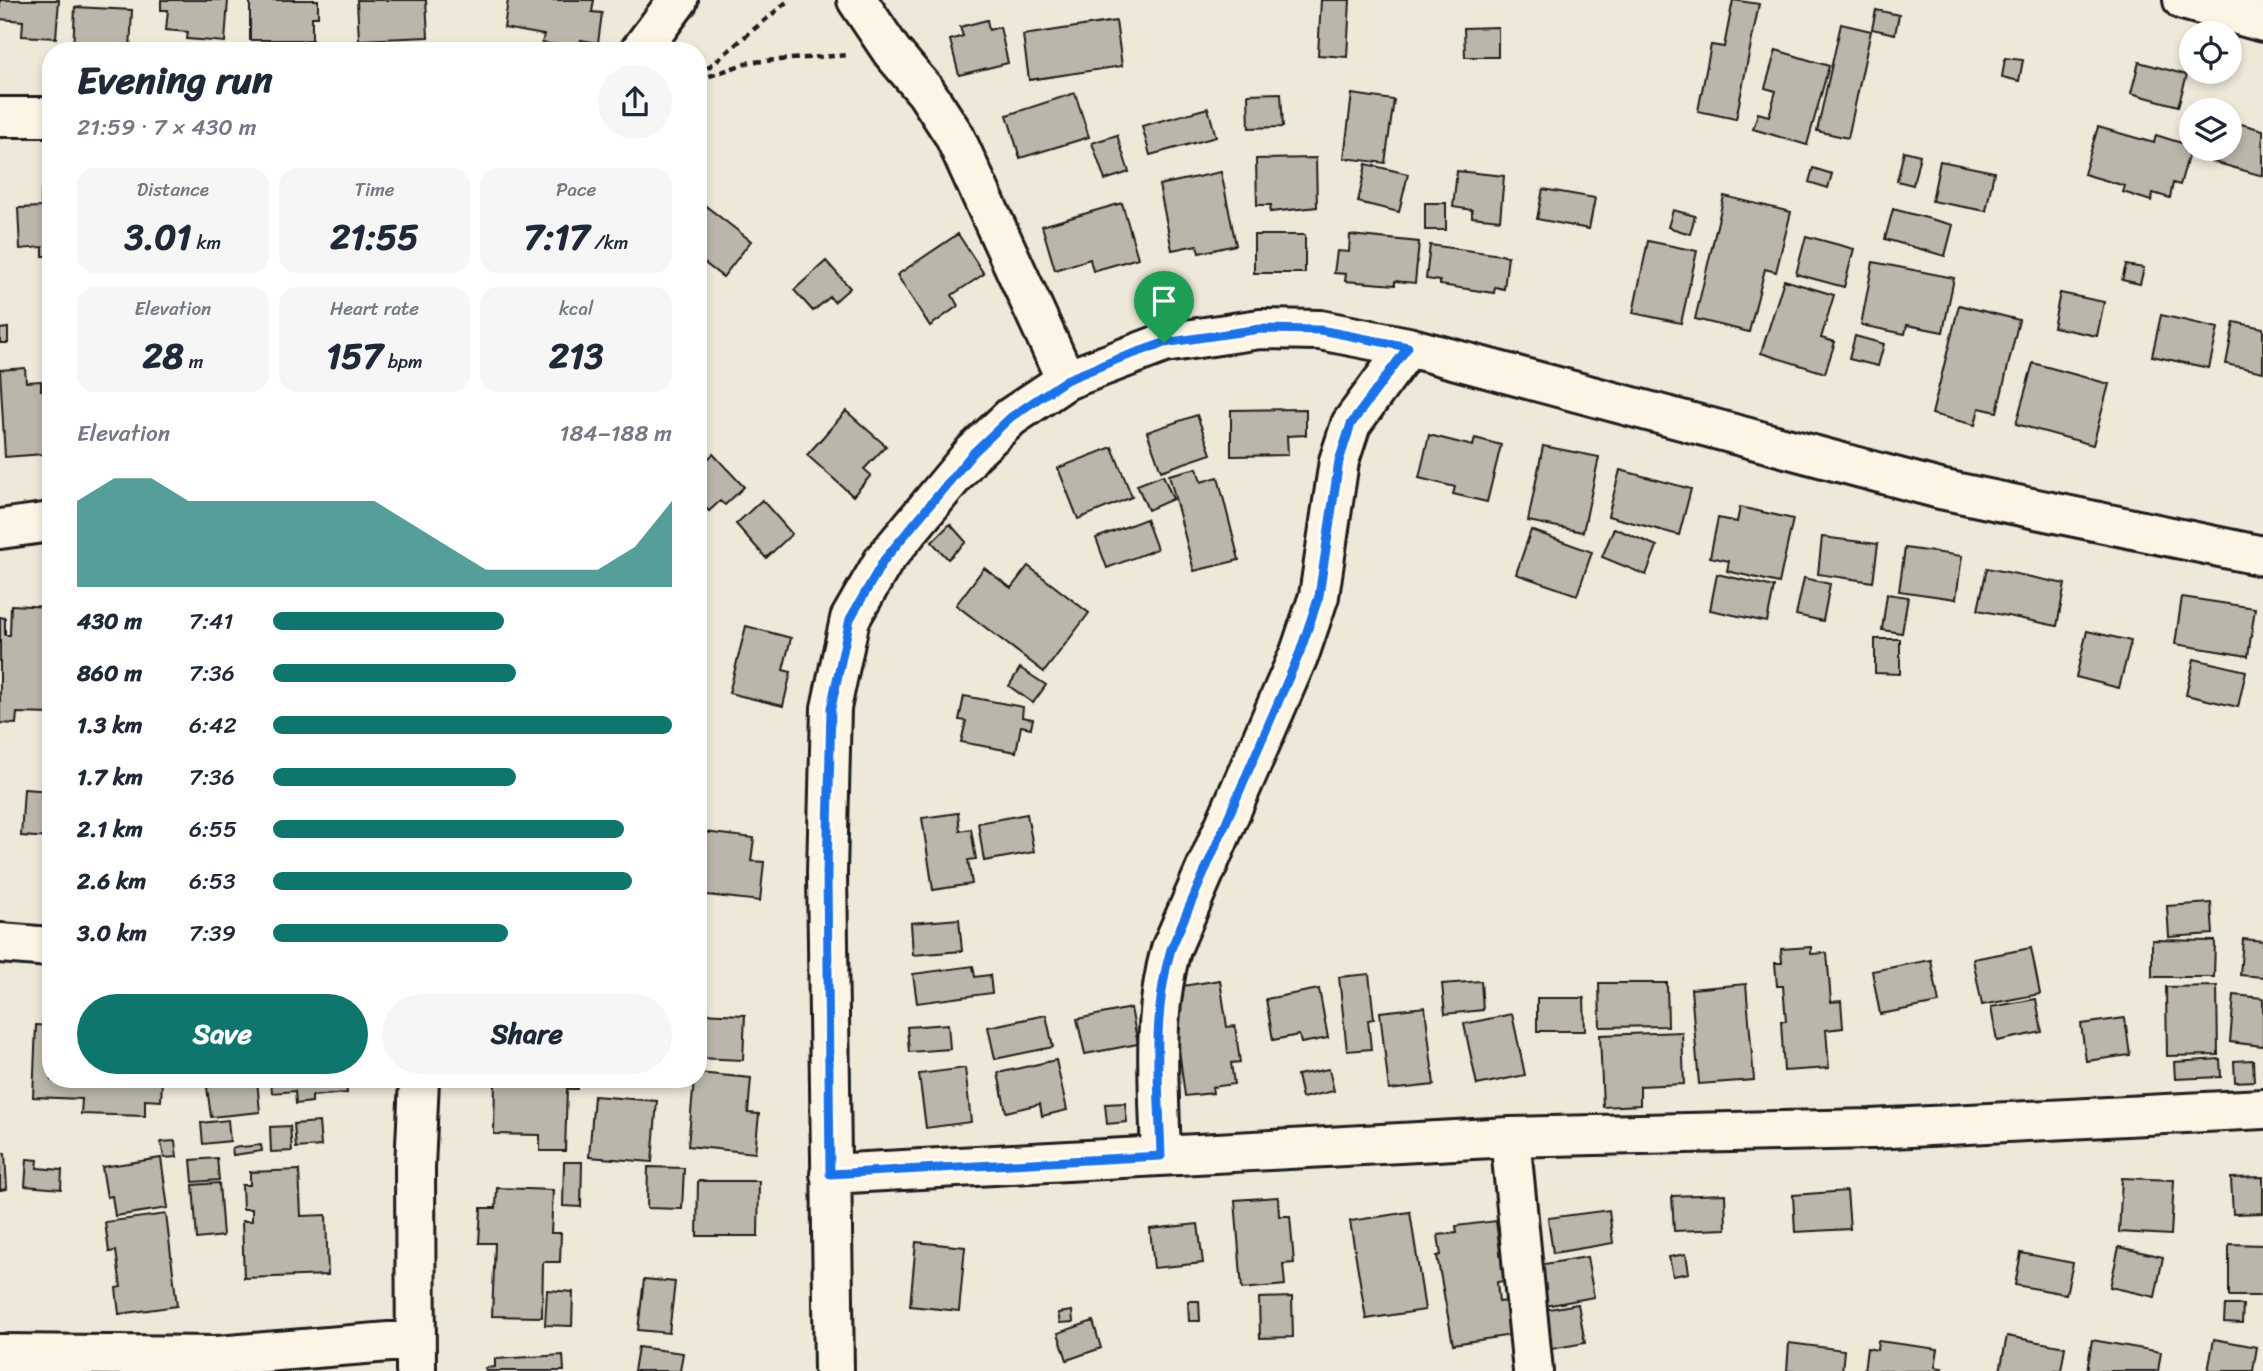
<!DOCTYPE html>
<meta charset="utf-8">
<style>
body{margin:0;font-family:Sriracha,sans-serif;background:#f6f6f7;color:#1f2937;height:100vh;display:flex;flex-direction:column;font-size:26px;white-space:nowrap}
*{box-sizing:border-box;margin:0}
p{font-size:23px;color:#747a83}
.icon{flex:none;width:38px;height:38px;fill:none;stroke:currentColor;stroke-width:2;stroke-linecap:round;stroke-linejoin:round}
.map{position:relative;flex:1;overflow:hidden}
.panel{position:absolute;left:42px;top:42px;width:665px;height:1046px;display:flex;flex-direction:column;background:#fff;border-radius:28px;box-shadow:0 4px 10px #0003}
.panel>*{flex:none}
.controls{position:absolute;left:2179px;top:21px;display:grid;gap:14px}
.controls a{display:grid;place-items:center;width:63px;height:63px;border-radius:50%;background:#fff;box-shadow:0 4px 10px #0003;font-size:35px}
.pin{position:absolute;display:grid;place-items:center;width:60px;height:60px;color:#fff;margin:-72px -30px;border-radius:50% 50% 50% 0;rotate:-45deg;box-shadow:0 0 7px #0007}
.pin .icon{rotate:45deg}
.round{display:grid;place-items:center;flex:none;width:74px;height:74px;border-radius:37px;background:#f6f6f7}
.head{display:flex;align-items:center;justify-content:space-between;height:119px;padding:0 35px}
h1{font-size:38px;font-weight:700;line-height:52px}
.stats{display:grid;grid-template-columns:repeat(3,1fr);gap:10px;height:119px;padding:7px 35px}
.stats div{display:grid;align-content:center;border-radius:18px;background:#f6f6f7;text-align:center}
.stats b{font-size:35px;font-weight:700}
.stats small{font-size:19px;font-weight:400}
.stats p{font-size:19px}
.chart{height:196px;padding:14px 35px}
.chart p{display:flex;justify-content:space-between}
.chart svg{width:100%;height:126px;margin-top:7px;fill:#0f766e;opacity:.7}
.button{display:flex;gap:14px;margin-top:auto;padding:14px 35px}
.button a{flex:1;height:80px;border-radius:42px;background:#0f766e;color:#fff;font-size:28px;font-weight:700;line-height:80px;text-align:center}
.button a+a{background:#f6f6f7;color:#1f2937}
ul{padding:0 35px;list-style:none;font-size:23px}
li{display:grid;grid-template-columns:112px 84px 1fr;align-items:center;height:52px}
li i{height:18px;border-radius:9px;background:#0f766e}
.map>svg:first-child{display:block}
.building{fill:#bab6aa;stroke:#1c1c1c;stroke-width:2}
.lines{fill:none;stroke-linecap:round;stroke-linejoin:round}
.minor-casing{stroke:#1c1c1c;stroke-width:44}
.path{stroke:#1c1c1c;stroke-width:4.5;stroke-dasharray:7 5;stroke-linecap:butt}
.minor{stroke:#fcf5e5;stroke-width:38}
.route-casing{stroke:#fff;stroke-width:14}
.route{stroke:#1a73e8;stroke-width:9}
</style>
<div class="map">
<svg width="2263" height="1371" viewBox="0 0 2263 1371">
<rect width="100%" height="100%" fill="#eee8d9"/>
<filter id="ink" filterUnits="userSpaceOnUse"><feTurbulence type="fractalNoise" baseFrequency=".0143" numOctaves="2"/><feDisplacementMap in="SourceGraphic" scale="14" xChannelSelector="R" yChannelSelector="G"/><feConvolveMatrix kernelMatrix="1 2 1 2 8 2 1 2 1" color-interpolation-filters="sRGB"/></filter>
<g filter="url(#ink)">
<!-- building -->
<path class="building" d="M0 0H59L56 38 22 36 23 21 0 19Z
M161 0H228L225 42 187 39 188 32 166 30 168 10H161Z
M250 0H318V17H312V40H250Z
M357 0H426L428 37 359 40Z
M508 0H594L592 12 602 13 598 43 581 40 579 48 542 43 544 35 504 28Z
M1321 0H1350L1347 57 1318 55Z
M1733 0 1759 4 1736 119 1698 111 1711 45 1724 47Z
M75 7 132 10 130 51H73Z
M1876 10 1899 15 1895 34 1872 29Z
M987 20 989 30 1000 27 1008 63 959 75 950 40 963 36 960 27Z
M1116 21 1122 66 1029 80 1023 35Z
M1841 24 1871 31 1848 138 1817 131Z
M1498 27V57H1465L1464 28Z
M1776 50 1829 66 1807 145 1753 129 1758 113 1769 116 1776 91 1765 88Z
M2005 58 2023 60 2019 81 2002 77Z
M2139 62 2187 75 2178 106 2131 93Z
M1075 93 1089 137 1020 158 1007 115Z
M1281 93 1283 127 1249 128 1248 94Z
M1352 94 1394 100 1385 163 1344 158Z
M1208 108 1216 137 1150 155 1142 126Z
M2230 121 2263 130V176L2196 157 2198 149H2230Z
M2098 127 2154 143 2156 135 2191 146 2180 185 2173 183 2170 198 2153 193 2151 201 2123 192 2125 186 2084 174Z
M1117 135 1129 172 1105 180 1092 143Z
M1904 151 1920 155 1913 185 1897 181Z
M1316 158 1317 207 1270 212 1271 205H1257L1256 159Z
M1940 161 1994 172 1986 211 1932 201Z
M1366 164 1408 174 1399 212 1358 202Z
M1813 168 1832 174 1828 188 1809 182Z
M1457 171 1504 176 1500 220 1472 217V210L1453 207Z
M1221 172 1236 245 1199 253 1197 245 1172 250 1159 185Z
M1543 189 1595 198 1589 229 1537 219Z
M41 191H51V256H43V247L20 249 18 208 41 207Z
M1724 196 1791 212 1776 272 1765 269 1749 332 1695 319Z
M698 200 751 241 723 277 698 258Z
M1122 203 1138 258 1093 271 1090 259 1055 270 1042 226Z
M1425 203H1446V230H1425Z
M1893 209 1953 225 1945 256 1885 239Z
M1673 210 1695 216 1690 234 1668 227Z
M958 234 984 274 952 295 958 306 930 326 897 275Z
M1254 235H1305V273H1254Z
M1350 235 1419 242 1415 283 1395 281V285L1345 281 1346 274 1334 273 1337 251 1349 252Z
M1806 236 1854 249 1844 287 1796 274Z
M1648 241 1697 251 1681 323 1633 313Z
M1430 245 1508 256 1504 289 1495 287 1494 293 1440 285V281L1426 279Z
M826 261 850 288 834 302 830 297 813 311 794 290Z
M1873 262 1954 278 1943 332 1907 325 1905 334 1861 325Z
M2126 265 2144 268 2140 284 2122 280Z
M1784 280 1834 295 1821 338 1835 342 1825 373 1761 353Z
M2060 293 2104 302 2097 336 2053 327Z
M1959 305 2019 320 1997 412 1979 408 1975 425 1932 414Z
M2161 315 2218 328 2209 368 2152 356Z
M2234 322 2263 328V372L2226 364Z
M8 328V343H0V329Z
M1855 336 1884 344 1878 366 1849 359Z
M2033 363 2109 384 2093 445 2016 424Z
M25 368 26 382 41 381V390L51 389V446H44V454L5 457 0 370Z
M1306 409V435L1287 436 1288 455 1231 456V410Z
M846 411 886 446 864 469 871 475 853 496 807 455Z
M1197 415 1211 454 1161 471 1147 432Z
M1429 435 1473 446 1475 438 1501 445 1487 502 1453 494 1455 487 1419 478Z
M1543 446 1599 457 1583 532 1528 521Z
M1112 447 1132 497 1078 519 1058 468Z
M713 454 744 487 725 505 720 501 709 511 698 500V469Z
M1197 468 1201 482 1218 477 1239 560 1194 571 1169 475Z
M1620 470 1691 489 1679 535 1608 516Z
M1163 475 1173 499 1148 510 1137 485Z
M762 500 792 534 766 558 736 524Z
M1740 507 1793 519 1779 583 1727 571 1729 561 1710 557 1718 518 1737 522Z
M1146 519 1157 549 1107 568 1096 538Z
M950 524 966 542 948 559 932 542Z
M1614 528 1657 546 1646 575 1602 557Z
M1531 530 1592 552 1577 595 1516 574Z
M1822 537 1878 544 1873 582 1818 574Z
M1905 548 1962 556 1956 599 1899 591Z
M1028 566 1089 613 1044 672 956 605 984 568 1011 588Z
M1987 568 2065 584 2057 626 1978 610Z
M1717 574 1774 587 1767 622 1710 610Z
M1804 578 1830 584 1823 621 1796 615Z
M1887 594 1908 597 1902 633 1882 630Z
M2182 597 2255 608 2248 656 2175 644Z
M11 605 51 607V714L17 713 16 724 0 723V617L5 618V635H10Z
M746 626 791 638 783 670 791 672 783 706 729 693Z
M2087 631 2131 641 2119 688 2076 677Z
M1875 639H1900V674L1875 673Z
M2194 659 2246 671 2238 707 2186 695Z
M1020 668 1046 685 1033 703 1009 686Z
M964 696 1023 707 1022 717 1033 719 1031 728 1021 726 1016 752 961 742 966 721 959 720Z
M24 789 51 791V838L21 836Z
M958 813 960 831 971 829 976 859 968 860 972 884 933 890 922 818Z
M1027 814 1034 852 984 861 978 823Z
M704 832 754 838 751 861 764 862 760 901 698 894Z
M2211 903 2213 934 2169 937 2167 906Z
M959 919 962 951 913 955 911 923Z
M2243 939 2263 941V977L2240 975Z
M2152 940 2215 941 2214 977H2152Z
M1811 947V954L1827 953 1831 1002 1841 1001 1843 1028 1826 1030 1829 1068 1784 1071 1781 1021H1786L1783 986H1777L1775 963H1782L1781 949Z
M2031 948 2040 994 1982 1005 1973 959Z
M1931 960 1939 1003 1880 1014 1872 971Z
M973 966 975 977 990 975 992 993 917 1003 913 974Z
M1369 974 1374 1019 1368 1020 1371 1049 1347 1051 1339 977Z
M1220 980 1227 1027 1235 1026 1240 1062 1231 1063 1234 1084 1212 1087 1213 1093 1185 1096 1174 1011 1176 987Z
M1481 981 1483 1010 1445 1014 1442 984Z
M1599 983H1667L1668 1026 1600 1027Z
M1746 984 1754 1080 1699 1084 1691 989Z
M2217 986 2218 1055 2167 1056 2166 987Z
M1319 989 1328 1038 1301 1043 1299 1035 1273 1040 1266 999Z
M2234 995 2263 998V1046L2230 1042Z
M1537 998H1584L1585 1031H1537Z
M2036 999 2042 1032 1997 1041 1991 1007Z
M1425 1007 1434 1085 1389 1090 1380 1012Z
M1131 1008 1138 1044 1085 1054 1077 1019Z
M698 1013 745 1015 743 1060 698 1058Z
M1512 1014 1525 1075 1477 1085 1464 1024Z
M1046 1015 1053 1047 995 1059 988 1027Z
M2125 1018 2130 1055 2086 1061 2081 1024Z
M948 1024 950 1049 909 1052 907 1027Z
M36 1025 51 1026V1080H162L161 1101 145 1100V1116L81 1114 82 1099 33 1097Z
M1682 1032 1684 1084 1640 1086V1105L1603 1107 1600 1035Z
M2220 1059 2221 1077 2175 1079 2174 1062Z
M1056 1060 1067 1110 1042 1116 1040 1104 1006 1112 998 1073Z
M2253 1060 2254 1081 2235 1082 2234 1061Z
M965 1068 971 1122 926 1128 919 1074Z
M1329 1069 1334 1091 1302 1098 1297 1075Z
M698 1073 751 1078 748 1113 759 1114 755 1153 688 1146 694 1080H698Z
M206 1080H257L260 1112 211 1117Z
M271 1080H346L347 1093 312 1096V1102L296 1104 295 1091 272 1093Z
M495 1080H577V1089H567L565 1151H540V1135L494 1134Z
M594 1096 657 1101 652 1162 589 1157Z
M1125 1103 1127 1122 1107 1124 1105 1104Z
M228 1120 230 1141 203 1144 201 1123Z
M319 1122 321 1146 296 1148 294 1124Z
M290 1126 292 1151 271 1152 270 1127Z
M175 1141 177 1157 164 1158 161 1142Z
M261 1145 262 1151 233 1155 232 1148Z
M0 1153H5L7 1189 0 1190Z
M161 1158 168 1208 115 1216 112 1196 107 1197 102 1167Z
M217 1158 219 1180 193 1182 191 1160Z
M27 1159 38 1160 37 1168 62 1170 61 1189 25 1186Z
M564 1162H582L581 1207 563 1206Z
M648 1167 684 1168 682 1209 647 1208Z
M299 1170 301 1216 326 1215 328 1275 244 1278 242 1221H252V1209H243L242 1185H250V1172Z
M2263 1177V1213L2233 1214 2231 1178Z
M2122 1178 2174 1180 2171 1235 2119 1232Z
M698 1181H759L758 1236H697Z
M219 1183 223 1236 197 1239 193 1185Z
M497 1188 553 1190 551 1233H561L560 1262H543L542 1317 492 1316 495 1243H479L481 1208H496Z
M1847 1191 1850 1229 1795 1232 1793 1195Z
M1725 1194 1726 1229 1674 1231 1672 1196Z
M1278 1197 1279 1216H1290L1294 1263 1283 1264 1285 1285 1242 1289 1235 1200Z
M1609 1210 1613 1243 1553 1253 1548 1218Z
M1410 1212 1425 1310 1366 1319 1350 1221Z
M166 1214 177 1306 119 1314 116 1288 121 1287 116 1251 109 1252 105 1222Z
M1496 1221 1504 1281 1497 1282 1499 1302 1507 1301 1512 1335 1453 1344 1437 1256 1441 1255 1438 1235 1457 1233 1456 1226Z
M1198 1224 1203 1263 1154 1268 1150 1229Z
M916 1242 965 1247 959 1311 910 1306Z
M2229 1244 2263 1245V1296H2229Z
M2119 1247 2163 1257 2155 1297 2110 1287Z
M2021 1253 2073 1263 2066 1294 2015 1285Z
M1686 1254 1689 1273 1673 1276 1669 1257Z
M1587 1257 1594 1297 1545 1306 1538 1265Z
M644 1279 675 1282 669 1333 638 1330Z
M547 1290 573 1292 572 1326 545 1325Z
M1292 1297 1293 1337 1260 1338 1259 1298Z
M1188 1301H1199L1200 1321H1189Z
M1578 1304 1585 1343 1545 1350 1538 1311Z
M2225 1305H2243L2242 1323 2224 1322Z
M1072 1311 1073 1322 1060 1323 1058 1313Z
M1093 1321 1101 1348 1067 1360 1058 1333Z
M2007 1336 2065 1347 2061 1371H2000Z
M2214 1339 2257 1347 2253 1371H2208Z
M2092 1340 2161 1352 2158 1371H2087Z
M1878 1341 1938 1349 1935 1367 1942 1368 1941 1371H1864L1867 1348 1877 1350Z
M1789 1343 1844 1350 1842 1371H1787Z
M638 1347 683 1353 680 1371H634Z
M563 1355 564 1371H486L485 1368 495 1367V1359Z"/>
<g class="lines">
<!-- minor casing -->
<g class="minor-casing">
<path id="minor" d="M857 0 892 52 926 92 954 135 1066 380
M2183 0 2263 22
M640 51 678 0
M0 117H51
M0 529 51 522
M0 943 51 947
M1510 1137 1533 1371
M1161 1156C1159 1086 1152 1017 1171 949L1300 652 1319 596 1339 461 1351 424 1408 347
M830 1174 1510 1137 1871 1129 2263 1109
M0 1354 217 1356 414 1340
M416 1371 415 1167 419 1080
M834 1371 827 873 831 708 850 619 884 560 973 453 1011 417 1066 380 1164 343 1260 329 1320 330 1408 347 1940 489 2263 556"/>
</g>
<!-- path -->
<path class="path" d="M698 76 789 0
M698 80 750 62 848 55"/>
<!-- minor -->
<use href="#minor" class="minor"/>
</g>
</g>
<g class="lines" filter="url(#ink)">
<!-- route casing -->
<g class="route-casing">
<path id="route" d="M1260 329 1320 330 1408 347 1351 424 1339 461 1319 596 1300 652 1171 949C1151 1017 1159 1086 1161 1156L830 1174 827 873 831 708 850 619 884 560 973 453 1011 417 1066 380 1118 359 1164 343Z"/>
</g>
<!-- route -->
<use href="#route" class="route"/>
</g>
</svg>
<div class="controls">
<a><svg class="icon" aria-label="locate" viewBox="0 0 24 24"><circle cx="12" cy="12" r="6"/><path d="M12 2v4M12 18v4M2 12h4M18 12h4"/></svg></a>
<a><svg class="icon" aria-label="layers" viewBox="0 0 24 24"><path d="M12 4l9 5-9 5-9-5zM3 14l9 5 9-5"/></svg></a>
</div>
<div class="pin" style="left:1164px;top:343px;background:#1e9e55"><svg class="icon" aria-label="arrive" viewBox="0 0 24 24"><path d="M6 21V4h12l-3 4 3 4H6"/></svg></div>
<section class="panel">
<div class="head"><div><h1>Evening run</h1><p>21:59 · 7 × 430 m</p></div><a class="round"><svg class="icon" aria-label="share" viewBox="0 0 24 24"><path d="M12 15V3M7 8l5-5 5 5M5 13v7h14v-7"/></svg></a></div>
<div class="stats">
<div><p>Distance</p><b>3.01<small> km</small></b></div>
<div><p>Time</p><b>21:55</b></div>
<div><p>Pace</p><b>7:17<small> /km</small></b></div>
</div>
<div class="stats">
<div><p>Elevation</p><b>28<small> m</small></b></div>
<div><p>Heart rate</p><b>157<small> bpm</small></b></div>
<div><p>kcal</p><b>213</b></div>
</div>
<div class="chart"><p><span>Elevation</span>184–188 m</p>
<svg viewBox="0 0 160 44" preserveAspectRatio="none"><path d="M0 44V14L10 6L20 6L30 14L40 14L50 14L60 14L70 14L80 14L90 22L100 30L110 38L120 38L130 38L140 38L150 30L160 14V44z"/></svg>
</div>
<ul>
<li><b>430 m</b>7:41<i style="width:58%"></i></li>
<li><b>860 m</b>7:36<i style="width:61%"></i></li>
<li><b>1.3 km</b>6:42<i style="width:100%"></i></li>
<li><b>1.7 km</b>7:36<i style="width:61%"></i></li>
<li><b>2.1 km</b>6:55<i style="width:88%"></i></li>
<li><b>2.6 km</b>6:53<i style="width:90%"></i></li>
<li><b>3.0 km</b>7:39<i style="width:59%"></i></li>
</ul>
<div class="button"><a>Save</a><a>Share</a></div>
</section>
</div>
